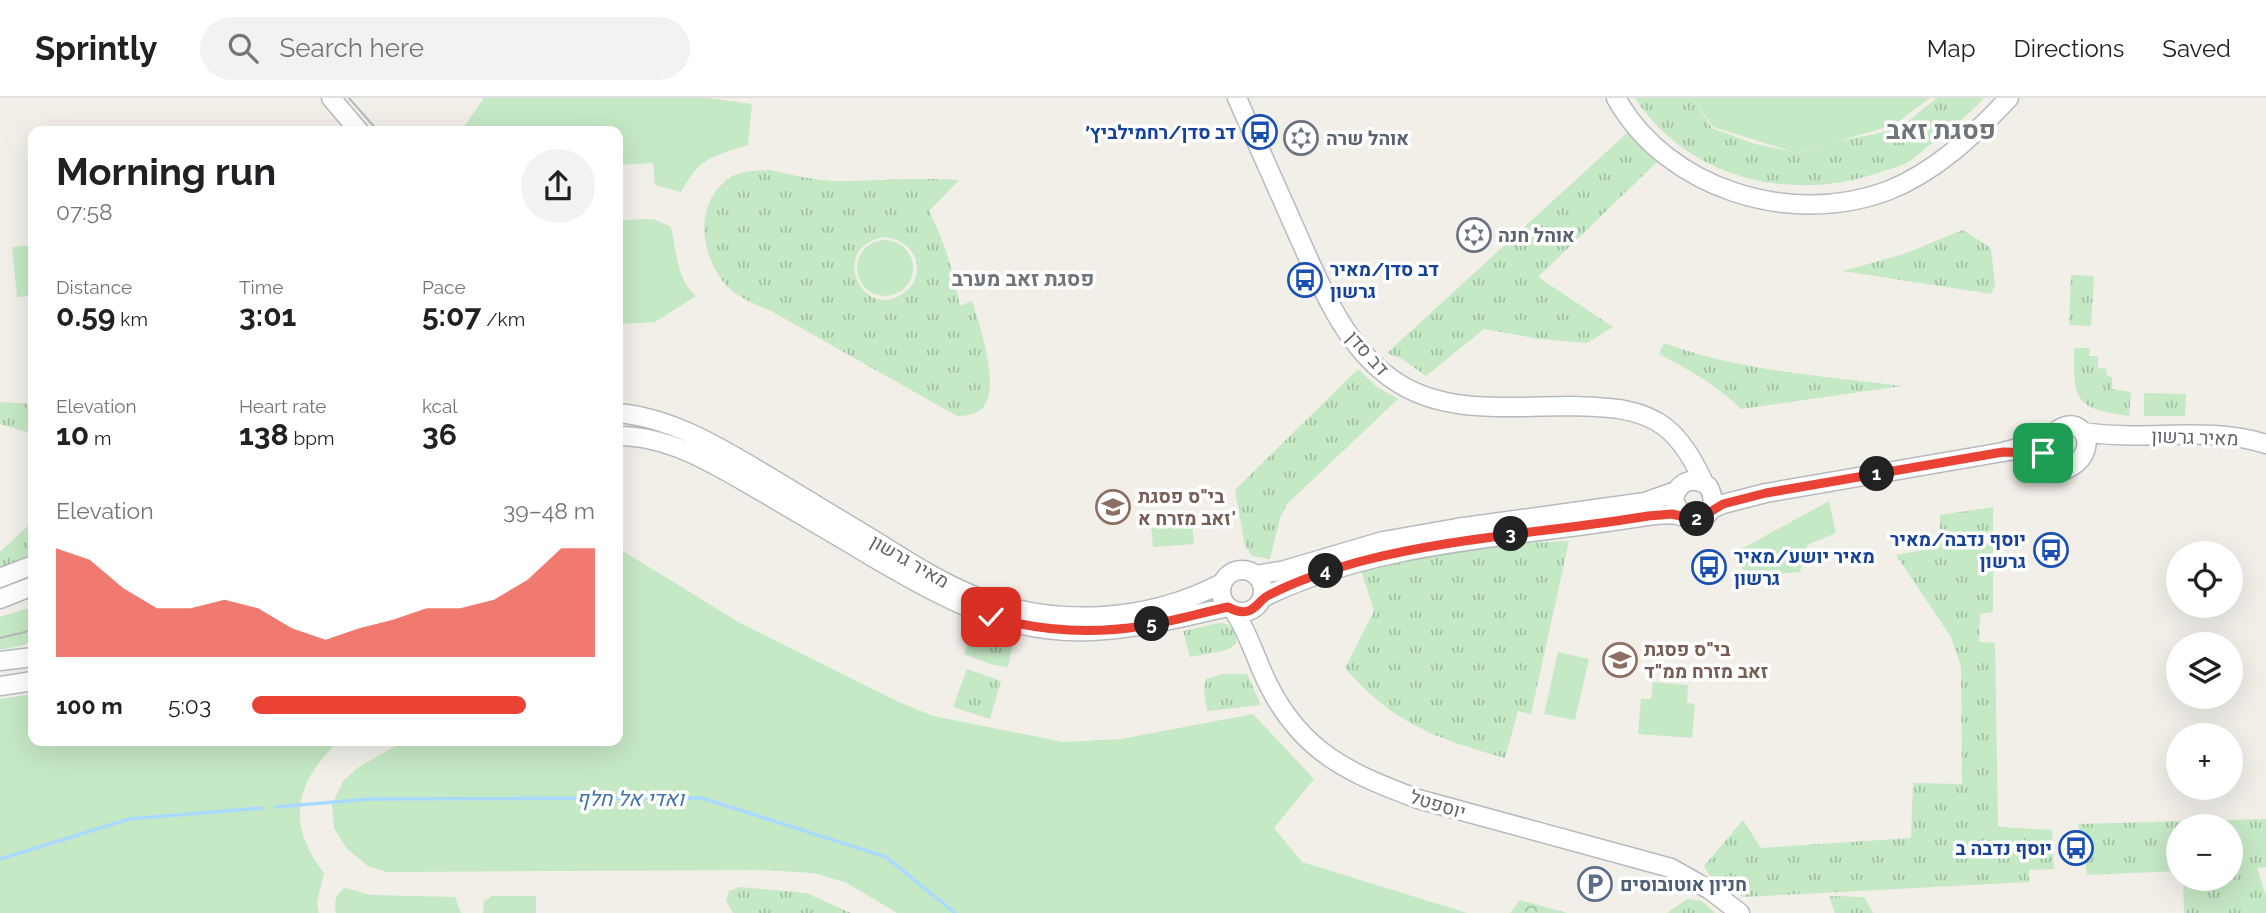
<!DOCTYPE html>
<meta charset="utf-8">
<style>
body{margin:0;font-family:Raleway,Heebo,sans-serif;background:#f2f2f2;color:#202124;height:100vh;display:flex;flex-direction:column;font-size:26px;white-space:nowrap}
*{box-sizing:border-box;margin:0}
p{font-size:23px;color:#757577}
.icon{flex:none;width:38px;height:38px;fill:none;stroke:currentColor;stroke-width:2;stroke-linecap:round;stroke-linejoin:round}
.map{position:relative;flex:1;overflow:hidden}
.drawer{position:absolute;left:28px;top:28px;width:595px;height:620px;display:flex;flex-direction:column;background:#fff;border-radius:14px;box-shadow:0 7px 28px #0002}
.drawer>*{flex:none}
.tools{position:absolute;left:2166px;top:443px;display:grid;gap:14px}
.tools a{display:grid;place-items:center;width:77px;height:77px;border-radius:50%;background:#fff;box-shadow:0 7px 28px #0002;font-size:35px}
.pin{position:absolute;display:grid;place-items:center;width:60px;height:60px;color:#fff;margin:-30px;border-radius:14px;box-shadow:0 4px 10px #0006}
.km{position:absolute;width:35px;height:35px;margin:-18px;border-radius:50%;background:#222;color:#fff;font-size:19px;line-height:35px;text-align:center}
.round{display:grid;place-items:center;flex:none;width:74px;height:74px;border-radius:37px;background:#f2f2f2}
.summary{display:flex;align-items:center;justify-content:space-between;height:119px;padding:0 28px}
h1{font-size:38px;font-weight:700;line-height:52px}
.figures{display:grid;grid-template-columns:repeat(3,1fr);gap:10px;height:119px;padding:7px 28px}
.figures div{display:grid;align-content:center}
.figures b{font-size:30px;font-weight:700}
.figures small{font-size:19px;font-weight:400}
.figures p{font-size:19px}
.chart{height:196px;padding:14px 28px}
.chart p{display:flex;justify-content:space-between}
.chart svg{width:100%;height:126px;margin-top:7px;fill:#ea4335;opacity:.7}
ul{padding:0 28px;list-style:none;font-size:23px}
li{display:grid;grid-template-columns:112px 84px 1fr;align-items:center;height:52px}
li i{height:18px;border-radius:9px;background:#ea4335}
header{display:flex;align-items:center;gap:42px;box-sizing:border-box;height:98px;padding:0 35px;background:#fff;border-bottom:2px solid #e0e0e0}
header strong{font-size:33px}
nav{display:flex;gap:38px;margin-inline-start:auto;font-size:24px}
.search{width:490px;height:63px;background:#f2f2f2;display:flex;align-items:center;gap:18px;box-sizing:border-box;padding:0 24px;border-radius:38px;color:#757577;font-size:26px}
.map>svg:first-child{display:block}
.grass{fill:#c5e8c5}
.forest{fill:url(#forest-crowns)}
.park{fill:url(#park-tufts);fill-rule:evenodd}
.lines{fill:none;stroke-linecap:round;stroke-linejoin:round}
.stream{stroke:#aadaff;stroke-width:3.5}
.secondary-casing{stroke:#b6babf;stroke-width:21}
.secondary{stroke:#fff;stroke-width:18}
.tram{stroke:#b6b7b8;stroke-width:2}
.route-casing{stroke:#fff;stroke-width:14}
.route{stroke:#ea4335;stroke-width:9}
.labels{text-anchor:middle;stroke-width:7;stroke-linejoin:round;paint-order:stroke}
.transit-label{font-size:19px;font-weight:bold;fill:#164399;stroke:#fff;text-anchor:end}
.worship-label{font-size:19px;font-weight:bold;fill:#5b616d;stroke:#fff;text-anchor:start}
.street-label{font-size:19px;fill:#5f6368;stroke:#fff}
.education-label{font-size:19px;font-weight:bold;fill:#785e54;stroke:#fff;text-anchor:start}
.service-label{font-size:19px;font-weight:bold;fill:#4e5e75;stroke:#fff;text-anchor:start}
.neighbourhood-label{font-size:21px;font-weight:bold;fill:#70757a;stroke:#fff}
.water-label{font-size:21px;font-style:italic;fill:#4174aa;stroke:#fff}
.district-label{font-size:26px;font-weight:bold;fill:#70757a;stroke:#fff}
</style>
<header>
<strong>Sprintly</strong>
<div class="search"><svg class="icon" aria-label="search" viewBox="0 0 24 24"><circle cx="10" cy="10" r="6"/><path d="M15 15l6 6"/></svg>Search here</div>
<nav><a>Map</a><a>Directions</a><a>Saved</a></nav>
</header>
<div class="map">
<svg width="2266" height="815" viewBox="0 0 2266 815">
<defs>
<pattern id="forest-crowns" width="20" height="18" patternUnits="userSpaceOnUse" patternTransform="scale(1.75)"><rect width="20" height="18" fill="#c5e8c5"/><path d="M2 6a3 3 0 1 1 6 0M12 15a3 3 0 1 1 6 0" fill="none" stroke="#a3c0a4"/></pattern>
<pattern id="park-tufts" width="24" height="20" patternUnits="userSpaceOnUse" patternTransform="scale(1.75)"><rect width="24" height="20" fill="#c5e8c5"/><path d="M3 7l-1-3M5 7V3M7 7l1-3M15 17l-1-3M17 17v-4M19 17l1-3" fill="none" stroke="#a3c0a4"/></pattern>
</defs>
<rect width="100%" height="100%" fill="#f1efe8"/>
<!-- grass -->
<path class="grass" d="M484 0H707L752 6 748 47C711 59 700 59 681 94L655 87 653 65 618 67V33H461Z
M1693 0H1930L1894 27 1797 55 1713 29Z
M653 121 671 129C676 152 677 183 696 198L655 224 619 226 618 236V122Z
M857 170a28 28 0 1 1 56 0a28 28 0 1 1-56 0Z
M33 147V198L17 199 12 149Z
M1829 403 1836 435 1807 447 1800 474 1752 478 1743 472 1734 455Z
M1192 423 1194 446 1153 449 1151 426Z
M618 450 740 525 899 604 933 618 1063 644 1121 641 1253 616 1314 681 1274 730 1302 764 1467 815H897L845 784 813 775 761 772 387 774 368 768 347 751 334 730 332 707 343 683 359 669 406 642H618Z
M33 509V520L27 546 0 552V519Z
M1558 554 1589 561 1575 622 1544 616Z
M1653 584 1688 587 1687 605 1695 606 1692 640 1638 636 1641 601H1651Z
M33 596V642H340C295 684 285 725 324 775L317 804 319 815H0V601Z
M345 790 371 797 455 799 461 815H336C334 803 335 797 345 790Z
M492 798H536V815H483L484 803Z"/>
<!-- forest -->
<path class="forest" d="M1520 802 1567 815H1510Z"/>
<!-- park -->
<path class="park" d="M1635 0H1693L1712 30 1755 46 1799 55 1839 43 1884 34 1907 24 1937 0H1984C1966 19 1948 34 1927 49 1921 54 1914 61 1906 65 1899 69 1889 71 1881 74 1792 105 1689 82 1635 0Z
M1628 34 1657 64 1538 179 1613 229 1587 245 1540 241 1484 231 1426 278 1402 261 1387 255Z
M770 72C793 77 816 83 839 83 879 83 918 79 959 82L929 113C945 144 953 174 960 208L972 203C979 225 1004 297 979 313 972 317 965 318 957 318L771 213C755 206 736 199 725 186 700 156 694 106 728 81 740 72 756 73 770 72ZM883 139C902 140 919 153 917 174 916 183 910 191 902 196 864 223 827 151 883 139Z
M1963 132 1991 150 1995 186 1991 196 1843 173 1904 156Z
M2071 177 2094 178 2091 228 2069 227Z
M1664 245C1740 273 1821 278 1902 288L1741 311C1715 286 1691 273 1659 256Z
M2074 250H2090L2089 258H2098V270L2106 271 2107 278 2112 279V291L2131 294 2129 318C2074 310 2074 303 2074 250Z
M1358 271 1377 289 1398 301 1287 406 1280 420 1270 461 1252 458 1245 448 1235 392Z
M2144 295 2186 296 2185 318H2144Z
M0 304 33 306V336L0 326Z
M1993 409V514L1980 516 1979 544 1995 545 1998 729 2052 732 2054 771 2029 772V784L1743 799 1710 778 1704 768 1743 722 1761 750 1911 740 1913 685 1962 686 1961 569 1951 539 1896 457 1940 449V417Z
M33 423V459L0 472V454Z
M1569 443 1531 616 1518 613 1505 660C1437 641 1392 625 1345 570L1374 513 1361 472 1487 447Z
M1219 525 1227 526 1234 533 1237 545 1227 552 1190 559 1183 533Z
M974 529 1014 540 1008 569 990 566 964 556Z
M967 571 1001 583 990 621 953 609Z
M1222 576H1247L1261 607 1207 613 1204 592 1206 581Z
M2266 721V769L2257 770 2266 798V815H2184L2183 781 2231 780V728H2179V773L2087 777 2078 726Z
M740 789 806 795 851 815H733L726 803 729 793Z
M1829 798 1864 799 1873 815H1835Z
M1687 801 1702 803 1715 815H1667Z"/>
<g class="lines">
<!-- stream -->
<path class="stream" d="M276 709 370 701 702 700 886 759 955 815
M0 761 129 721 262 710"/>
<!-- secondary casing -->
<g class="secondary-casing">
<path id="secondary" d="M331 0 359 33
M1237 0C1256 42 1274 84 1293 126 1318 181 1341 245 1392 281 1443 318 1514 308 1573 308 1605 309 1639 309 1665 329 1683 343 1695 365 1704 385
M1616 0C1667 91 1790 129 1887 93 1936 74 1974 37 2009 0
M618 315C673 320 721 350 768 378 806 401 844 424 882 447 912 466 942 485 975 498 1054 530 1148 524 1222 485
M2084 334C2145 344 2207 327 2266 346
M618 338C672 338 719 369 764 395 801 417 838 438 874 460 945 501 1008 537 1092 533 1139 531 1183 519 1228 509
M2014 353C2043 353 2043 373 2065 372 2111 352 2073 297 2044 349V361L2047 367
M1712 411 1723 406 1766 395 2003 354 2025 348 2053 337
M1221 493a21 21 0 1 1 42 0a21 21 0 1 1-42 0Z
M1256 477 1285 472 1383 443 1457 430 1645 404 1676 393
M0 480 33 467
M1262 500C1382 441 1518 440 1648 418 1657 417 1667 415 1677 417 1683 418 1687 421 1693 421 1713 422 1717 402 1708 388 1693 377 1676 384 1674 403L1682 418
M0 501 33 488
M1234 513C1249 536 1256 562 1268 586 1302 655 1351 676 1418 701L1671 770 1710 792 1740 815
M0 563 33 559
M0 588 33 583"/>
</g>
<!-- secondary -->
<use href="#secondary" class="secondary"/>
<!-- tram -->
<path class="tram" d="M349 0 378 33
M0 540 33 532"/>
</g>
<g class="lines">
<!-- route casing -->
<g class="route-casing">
<path id="route" d="M991 519C1040 533 1092 536 1143 528 1171 524 1200 515 1228 509 1235 513 1241 515 1248 513 1258 510 1260 501 1269 497 1298 482 1327 473 1358 464 1453 439 1552 434 1648 418L1672 416 1697 422 1723 406 1766 395 2003 354 2032 355 2047 367 2043 355"/>
</g>
<!-- route -->
<use href="#route" class="route"/>
</g>
<!-- icons -->
<defs>
<g id="bus-ring" transform="scale(1.75)"><circle r="9.5" fill="#fff" stroke="#1a4fb4" stroke-width="1.5"/><path d="M-5-6H5V4H4V6H2V4H-2V6H-4V4H-5ZM-3.5-4V0h7V-4ZM-3.5 1.2v1.5H-2V1.2ZM2 1.2v1.5H3.5V1.2Z" fill="#1a4fb4"/></g>
<g id="synagogue-ring" transform="scale(1.75)"><circle r="9.5" fill="#fff" stroke="#6b7280" stroke-width="1.5"/><path d="M0-6.5L5.6 3.2H-5.6ZM0 6.5L5.6-3.2H-5.6Z" fill="#6b7280"/></g>
<g id="school-ring" transform="scale(1.75)"><circle r="9.5" fill="#fff" stroke="#8d6e63" stroke-width="1.5"/><path d="M0-5L7-2L0 1L-7-2ZM-4 1L0 2.5L4 1V4Q0 6-4 4Z" fill="#8d6e63"/></g>
<g id="parking-ring" transform="scale(1.75)"><circle r="9.5" fill="#fff" stroke="#5c6f8a" stroke-width="1.5"/><path d="M-3.5-5.5H1a3.5 3.5 0 0 1 0 7H-1V5.5H-3.5ZM-1-3.4V-.6H.8a1.4 1.4 0 0 0 0-2.8Z" fill="#5c6f8a"/></g>
</defs>
<g fill-rule="evenodd">
<use href="#bus-ring" x="1260" y="34"/>
<use href="#synagogue-ring" x="1301" y="40"/>
<use href="#synagogue-ring" x="1474" y="137"/>
<use href="#bus-ring" x="1305" y="182"/>
<use href="#school-ring" x="1113" y="409"/>
<use href="#bus-ring" x="2051" y="452"/>
<use href="#bus-ring" x="1709" y="469"/>
<use href="#school-ring" x="1620" y="562"/>
<use href="#bus-ring" x="2076" y="750"/>
<use href="#parking-ring" x="1595" y="786"/>
</g>
<g class="labels">
<!-- transit labels -->
<g class="transit-label">
<text x="1236" y="41">דב סדן/רחמילביץ׳</text>
<text x="1330" y="178" text-anchor="start">דב סדן/מאיר<tspan x="1330" dy="22">גרשון</tspan></text>
<text x="2026" y="448">יוסף נדבה/מאיר<tspan x="2026" dy="22">גרשון</tspan></text>
<text x="1734" y="465" text-anchor="start">מאיר יושע/מאיר<tspan x="1734" dy="22">גרשון</tspan></text>
<text x="2052" y="757">יוסף נדבה ב</text>
</g>
<!-- worship labels -->
<g class="worship-label">
<text x="1326" y="47">אוהל שרה</text>
<text x="1498" y="144">אוהל חנה</text>
</g>
<!-- street labels -->
<g class="street-label">
<text transform="translate(1368 255) rotate(48)" y="7">דב סדן</text>
<text transform="translate(2195 339) rotate(2)" y="7">מאיר גרשון</text>
<text transform="translate(910 463) rotate(30)" y="7">מאיר גרשון</text>
<text transform="translate(1438 706) rotate(17)" y="7">יוספטל</text>
</g>
<!-- education labels -->
<g class="education-label">
<text x="1138" y="405">בי"ס פסגת<tspan x="1138" dy="22">זאב מזרח א'</tspan></text>
<text x="1644" y="558">בי"ס פסגת<tspan x="1644" dy="22">זאב מזרח ממ"ד</tspan></text>
</g>
<!-- service labels -->
<g class="service-label">
<text x="1620" y="793">חניון אוטובוסים</text>
</g>
<!-- neighbourhood labels -->
<g class="neighbourhood-label">
<text x="1023" y="188">פסגת זאב מערב</text>
</g>
<!-- water labels -->
<g class="water-label">
<text x="630" y="708">ואדי אל חלף</text>
</g>
<!-- district labels -->
<g class="district-label">
<text x="1941" y="41">פסגת זאב</text>
</g>
</g>
</svg>
<div class="tools">
<a><svg class="icon" aria-label="locate" viewBox="0 0 24 24"><circle cx="12" cy="12" r="6"/><path d="M12 2v4M12 18v4M2 12h4M18 12h4"/></svg></a>
<a><svg class="icon" aria-label="layers" viewBox="0 0 24 24"><path d="M12 4l9 5-9 5-9-5zM3 14l9 5 9-5"/></svg></a>
<a>+</a>
<a>−</a>
</div>
<div class="pin" style="left:2043px;top:355px;background:#1e9e55"><svg class="icon" aria-label="arrive" viewBox="0 0 24 24"><path d="M6 21V4h12l-3 4 3 4H6"/></svg></div>
<div class="pin" style="left:991px;top:519px;background:#d93025"><svg class="icon" aria-label="check" viewBox="0 0 24 24"><path d="M5 12l5 5 9-10"/></svg></div>
<b class="km" style="left:1877px;top:376px">1</b>
<b class="km" style="left:1697px;top:421px">2</b>
<b class="km" style="left:1511px;top:436px">3</b>
<b class="km" style="left:1326px;top:473px">4</b>
<b class="km" style="left:1152px;top:526px">5</b>
<section class="drawer">
<div class="summary"><div><h1>Morning run</h1><p>07:58</p></div><a class="round"><svg class="icon" aria-label="share" viewBox="0 0 24 24"><path d="M12 15V3M7 8l5-5 5 5M5 13v7h14v-7"/></svg></a></div>
<div class="figures">
<div><p>Distance</p><b>0.59<small> km</small></b></div>
<div><p>Time</p><b>3:01</b></div>
<div><p>Pace</p><b>5:07<small> /km</small></b></div>
</div>
<div class="figures">
<div><p>Elevation</p><b>10<small> m</small></b></div>
<div><p>Heart rate</p><b>138<small> bpm</small></b></div>
<div><p>kcal</p><b>36</b></div>
</div>
<div class="chart"><p><span>Elevation</span>39–48 m</p>
<svg viewBox="0 0 160 44" preserveAspectRatio="none"><path d="M0 44V6L10 10L20 20L30 27L40 27L50 24L60 27L70 34L80 38L90 34L100 31L110 27L120 27L130 24L140 17L150 6L160 6V44z"/></svg>
</div>
<ul>
<li><b>100 m</b>5:03<i style="width:80%"></i></li>
</ul>
</section>
</div>
